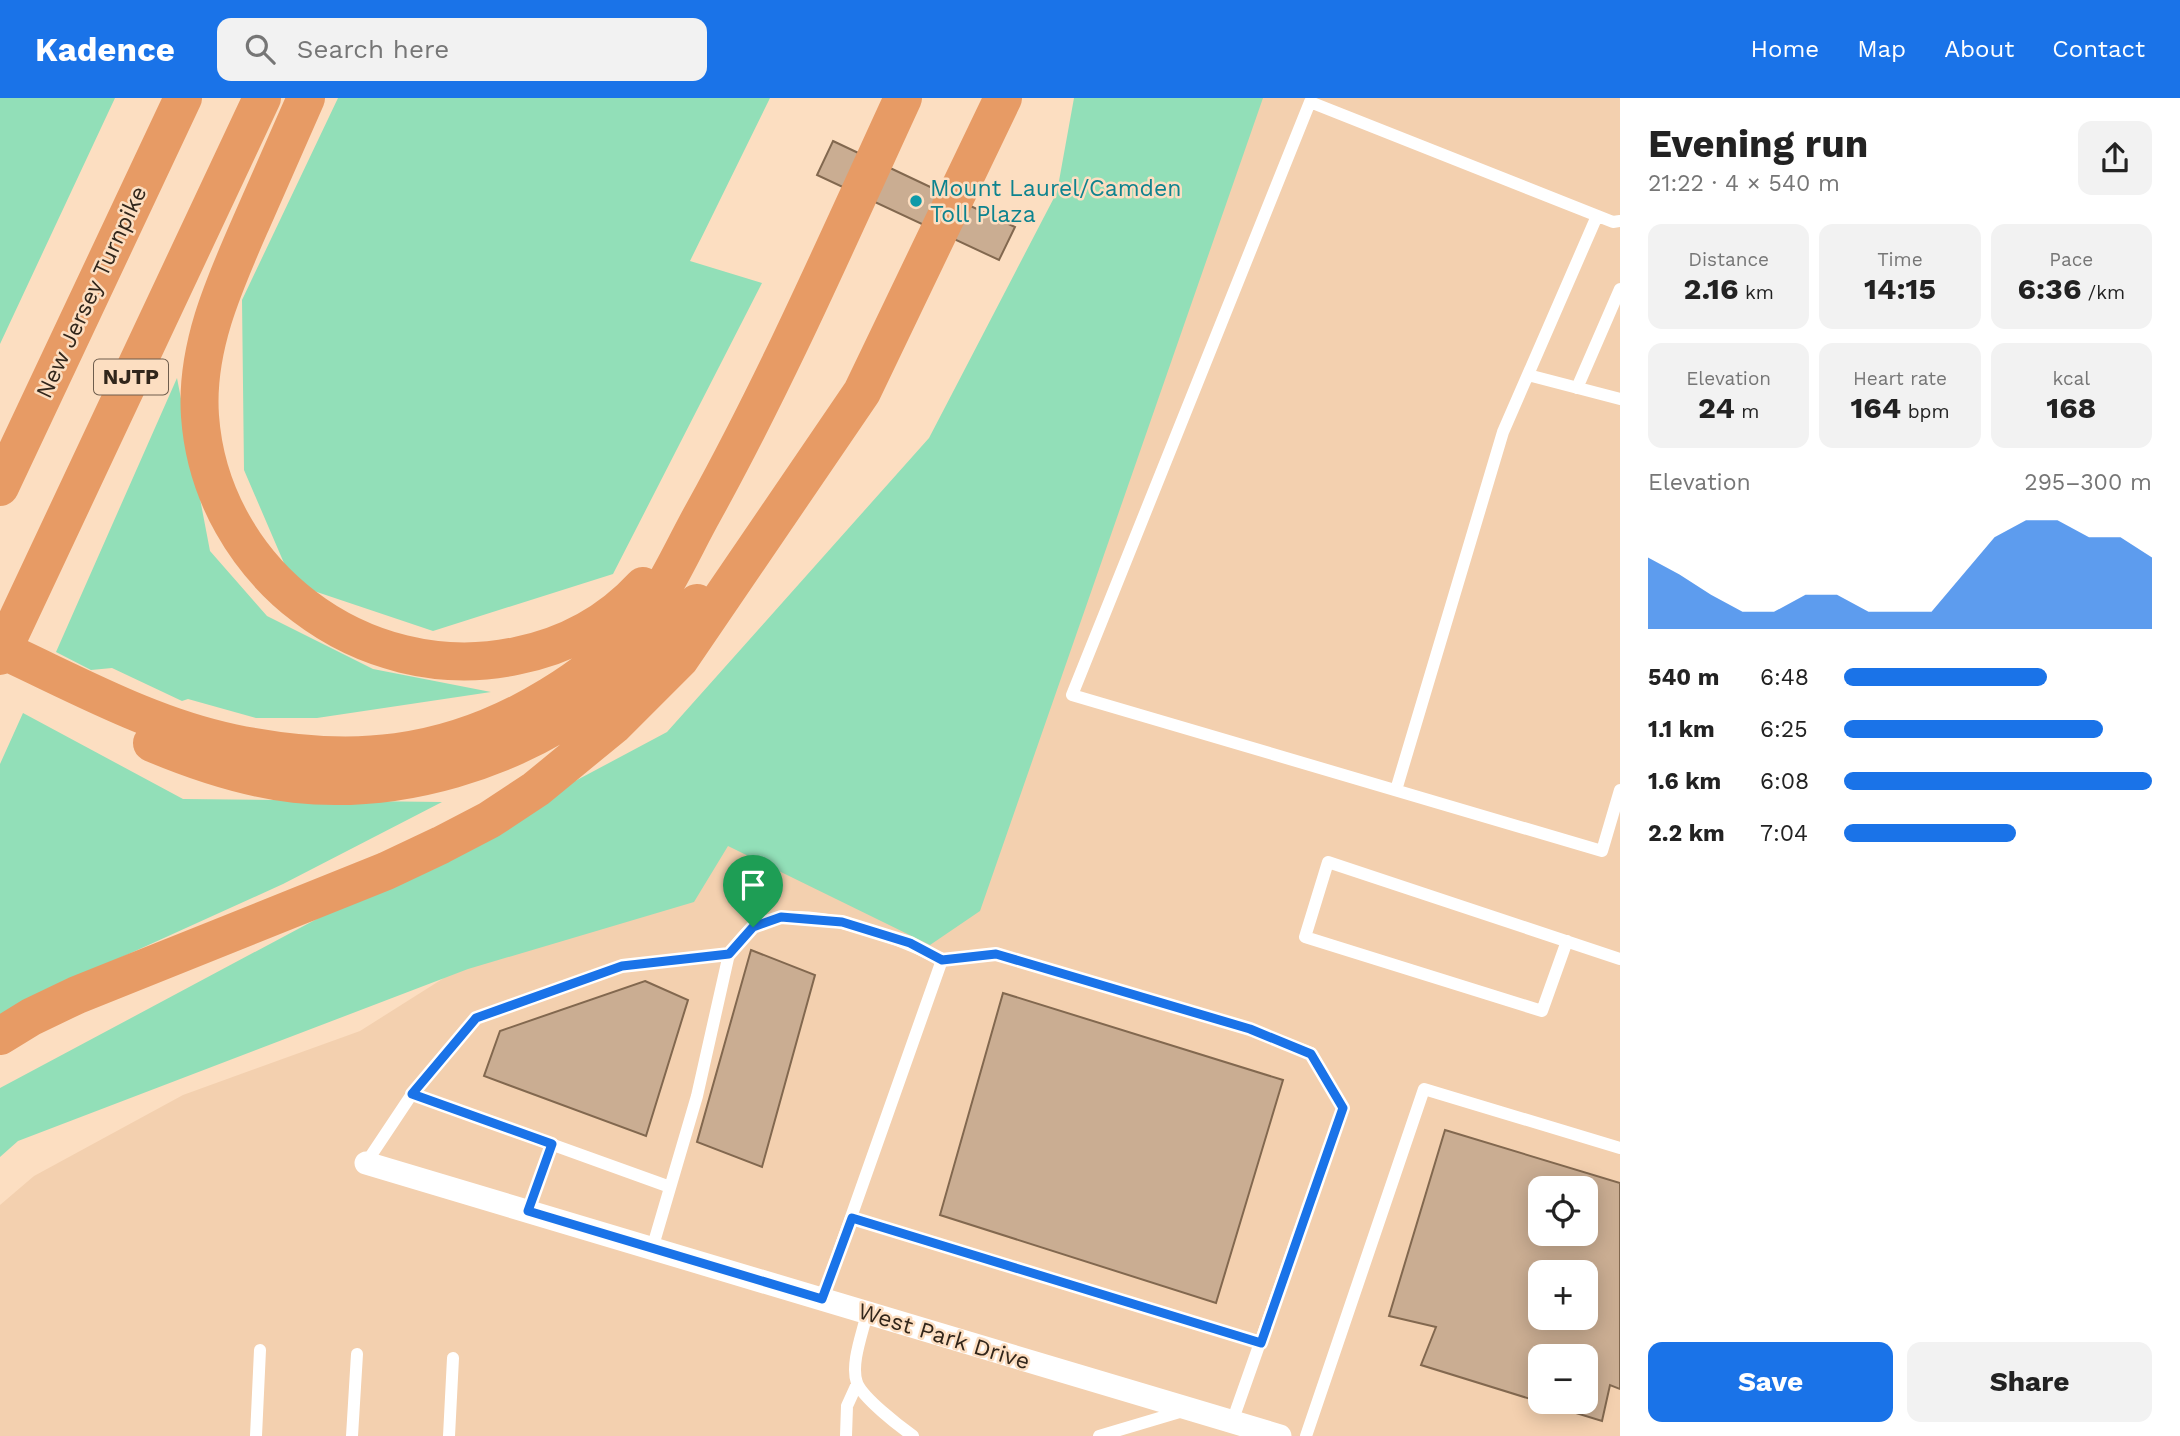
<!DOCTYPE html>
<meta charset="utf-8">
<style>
body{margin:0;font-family:"Work Sans",sans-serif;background:#f2f2f2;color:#222;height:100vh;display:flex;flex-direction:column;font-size:26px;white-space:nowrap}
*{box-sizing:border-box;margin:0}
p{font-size:23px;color:#767676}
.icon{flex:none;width:38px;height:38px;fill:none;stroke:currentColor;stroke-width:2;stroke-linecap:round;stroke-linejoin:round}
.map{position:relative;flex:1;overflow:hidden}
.details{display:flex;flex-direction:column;background:#fff;width:560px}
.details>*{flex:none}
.fabs{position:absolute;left:1528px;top:1078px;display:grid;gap:14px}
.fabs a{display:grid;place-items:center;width:70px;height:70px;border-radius:14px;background:#fff;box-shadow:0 4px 18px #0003;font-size:35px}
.pin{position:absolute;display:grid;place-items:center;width:60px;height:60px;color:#fff;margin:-72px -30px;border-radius:50% 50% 50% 0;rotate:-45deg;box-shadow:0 0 7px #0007}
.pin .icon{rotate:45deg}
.round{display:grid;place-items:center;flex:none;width:74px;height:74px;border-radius:14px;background:#f2f2f2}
.summary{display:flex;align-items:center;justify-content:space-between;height:119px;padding:0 28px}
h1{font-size:38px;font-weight:700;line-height:52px}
.figures{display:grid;grid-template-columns:repeat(3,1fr);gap:10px;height:119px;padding:7px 28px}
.figures div{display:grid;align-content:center;border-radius:14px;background:#f2f2f2;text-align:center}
.figures b{font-size:30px;font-weight:700}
.figures small{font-size:19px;font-weight:400}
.figures p{font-size:19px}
.chart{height:196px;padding:14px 28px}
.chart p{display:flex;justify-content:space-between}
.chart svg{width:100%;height:126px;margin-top:7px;fill:#1a73e8;opacity:.7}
.primary-button{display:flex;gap:14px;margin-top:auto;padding:14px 28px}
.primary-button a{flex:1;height:80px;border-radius:14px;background:#1a73e8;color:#fff;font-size:28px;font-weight:700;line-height:80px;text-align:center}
.primary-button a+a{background:#f2f2f2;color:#222}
ul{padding:0 28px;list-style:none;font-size:23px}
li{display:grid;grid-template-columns:112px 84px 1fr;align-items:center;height:52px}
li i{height:18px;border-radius:9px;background:#1a73e8}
header{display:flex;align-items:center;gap:42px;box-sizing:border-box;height:98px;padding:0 35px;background:#1a73e8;color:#fff}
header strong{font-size:33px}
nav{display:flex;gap:38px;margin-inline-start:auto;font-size:24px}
.search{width:490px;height:63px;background:#f2f2f2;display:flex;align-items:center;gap:18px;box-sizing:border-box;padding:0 24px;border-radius:14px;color:#767676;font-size:26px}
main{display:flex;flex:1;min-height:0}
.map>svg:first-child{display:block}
.built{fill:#f3d0af;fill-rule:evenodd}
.green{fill:#92dfb8}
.building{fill:#caad92;stroke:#82684f;stroke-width:2;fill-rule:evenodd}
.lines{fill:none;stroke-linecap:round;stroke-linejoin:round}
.lane{stroke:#fff;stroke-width:12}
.street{stroke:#fff;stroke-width:23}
.highway{stroke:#e79b65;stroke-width:38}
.route-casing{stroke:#fff;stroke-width:14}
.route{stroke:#1a73e8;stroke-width:9}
.culture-dot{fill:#0f9aa8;stroke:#fcdec1;stroke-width:2.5}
.labels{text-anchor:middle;stroke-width:5;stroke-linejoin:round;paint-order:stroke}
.shield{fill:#fcdec1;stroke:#6e5d4d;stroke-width:2}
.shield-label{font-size:21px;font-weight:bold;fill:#31261b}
.culture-label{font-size:23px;fill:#0d838f;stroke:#fcdec1;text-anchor:start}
.street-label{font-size:23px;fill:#31261b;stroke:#fcdec1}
</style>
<header>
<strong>Kadence</strong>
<div class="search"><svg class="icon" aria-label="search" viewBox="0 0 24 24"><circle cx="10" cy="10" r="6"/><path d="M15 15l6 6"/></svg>Search here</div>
<nav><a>Home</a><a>Map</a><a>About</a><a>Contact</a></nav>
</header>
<main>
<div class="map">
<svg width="1620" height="1338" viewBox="0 0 1620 1338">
<rect width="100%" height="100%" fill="#fcdec1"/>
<!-- built -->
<path class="built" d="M1128 0H1620V1338H0V1107L34 1078 183 997 360 933 681 730 871 549ZM1540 1090H1586V1136H1540ZM1540 1174H1586V1220H1540ZM1540 1258H1586V1304H1540Z"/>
<!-- green -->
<path class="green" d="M0 0H115L0 246Z
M338 0H770L690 163 762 185 613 476 433 533 293 486 244 372 242 202Z
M1074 0H1263L980 813 930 847 728 748 694 804 468 871 18 1043 0 1059V990L667 634 929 340 1057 94Z
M177 280 210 453 267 518 373 571 491 594 317 620H256L188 601 182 603 112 570 91 572 56 554Z
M23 615 183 701 442 704 283 786 36 898 0 925V666Z"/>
<!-- building -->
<path class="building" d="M833 43 1015 129 999 162 817 77Z
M751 852 815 877 762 1069 697 1044Z
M645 883 688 902 646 1038 484 978 500 933Z
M1003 895 1283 982 1216 1205 940 1117Z
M1445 1032 1620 1085V1291L1610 1287 1602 1323 1540 1304H1586V1258H1540V1304L1421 1267 1436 1229 1389 1218ZM1540 1090H1586V1136H1540ZM1540 1174H1586V1220H1540Z"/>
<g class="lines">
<!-- lane -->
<path class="lane" d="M1620 123 1613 124 1310 4 1072 597 1602 753 1620 692
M1528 277 1620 301
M1577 290 1620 191
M1396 692 1503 334 1597 118
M1567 843 1542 913 1305 839 1328 764 1620 861
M729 856C736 847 745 834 755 828 803 802 897 839 942 862
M412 996 670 1089
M366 1065 412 996 476 920 622 868 729 856 697 998 652 1151
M528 1113 552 1046
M852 1120 1261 1245
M822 1201 942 862 996 856 1249 931 1311 955 1343 1010 1232 1324
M867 1215C863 1234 850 1266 857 1285 863 1300 899 1328 913 1338
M256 1338 260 1252
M352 1338 357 1256
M449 1338 453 1260
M846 1338 847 1308 857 1286
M1099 1338 1183 1313
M1306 1338 1424 991 1620 1050"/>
<!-- street -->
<path class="street" d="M366 1065 1280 1338"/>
<!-- highway -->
<path class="highway" d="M306 0C289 39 272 77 255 116 227 180 195 247 200 318 211 474 362 590 516 558 566 548 609 525 643 488
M0 389 183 0
M0 551C76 586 151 628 233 645 350 669 447 661 550 598 579 580 608 559 631 534 663 499 681 454 704 413 778 279 839 139 903 0
M0 558 262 0
M152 645C197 664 245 680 295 686 400 697 512 663 596 601 633 574 665 538 697 505
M0 938 31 919 77 897 386 773 441 747 489 722 536 691 614 627 680 561 862 294 1003 0"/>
</g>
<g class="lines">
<!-- route casing -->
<g class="route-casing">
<path id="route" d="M781 819 842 824 910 845 942 862 996 856 1250 931 1311 956 1343 1010 1261 1245 852 1120 822 1201 528 1113 552 1046 412 996 476 920 622 868 729 856 753 829Z"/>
</g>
<!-- route -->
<use href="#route" class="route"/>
</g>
<!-- markers -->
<circle class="culture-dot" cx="916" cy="103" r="7"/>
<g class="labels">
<!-- shield labels -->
<rect class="shield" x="94" y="261.5" width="74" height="35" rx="5"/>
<g class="shield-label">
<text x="131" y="286">NJTP</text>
</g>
<!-- culture labels -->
<g class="culture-label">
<text x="930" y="98">Mount Laurel/Camden<tspan x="930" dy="26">Toll Plaza</tspan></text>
</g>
<!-- street labels -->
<g class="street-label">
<text transform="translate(91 194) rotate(-65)" y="8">New Jersey Turnpike</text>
<text transform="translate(944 1238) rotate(17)" y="8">West Park Drive</text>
</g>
</g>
</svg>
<div class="fabs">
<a><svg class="icon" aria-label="locate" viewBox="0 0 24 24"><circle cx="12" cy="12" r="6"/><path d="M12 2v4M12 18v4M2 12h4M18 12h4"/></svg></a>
<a>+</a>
<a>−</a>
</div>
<div class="pin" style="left:753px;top:829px;background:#1e9e55"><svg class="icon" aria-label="arrive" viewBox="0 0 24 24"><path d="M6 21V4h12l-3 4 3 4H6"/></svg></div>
</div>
<section class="details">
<div class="summary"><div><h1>Evening run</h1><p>21:22 · 4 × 540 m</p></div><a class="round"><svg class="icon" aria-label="share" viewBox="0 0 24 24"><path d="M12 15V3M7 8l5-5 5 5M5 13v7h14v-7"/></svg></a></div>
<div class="figures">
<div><p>Distance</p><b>2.16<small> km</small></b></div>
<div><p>Time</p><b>14:15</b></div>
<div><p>Pace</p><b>6:36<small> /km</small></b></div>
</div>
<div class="figures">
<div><p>Elevation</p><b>24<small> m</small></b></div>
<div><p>Heart rate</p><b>164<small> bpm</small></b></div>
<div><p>kcal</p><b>168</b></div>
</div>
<div class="chart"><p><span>Elevation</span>295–300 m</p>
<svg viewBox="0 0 160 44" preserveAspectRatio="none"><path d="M0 44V19L10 25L20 32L30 38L40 38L50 32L60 32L70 38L80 38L90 38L100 25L110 12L120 6L130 6L140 12L150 12L160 19V44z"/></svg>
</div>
<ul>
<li><b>540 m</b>6:48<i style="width:66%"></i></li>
<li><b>1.1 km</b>6:25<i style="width:84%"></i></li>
<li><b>1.6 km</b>6:08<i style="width:100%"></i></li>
<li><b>2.2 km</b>7:04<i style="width:56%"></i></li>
</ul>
<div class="primary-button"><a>Save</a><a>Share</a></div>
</section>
</main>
